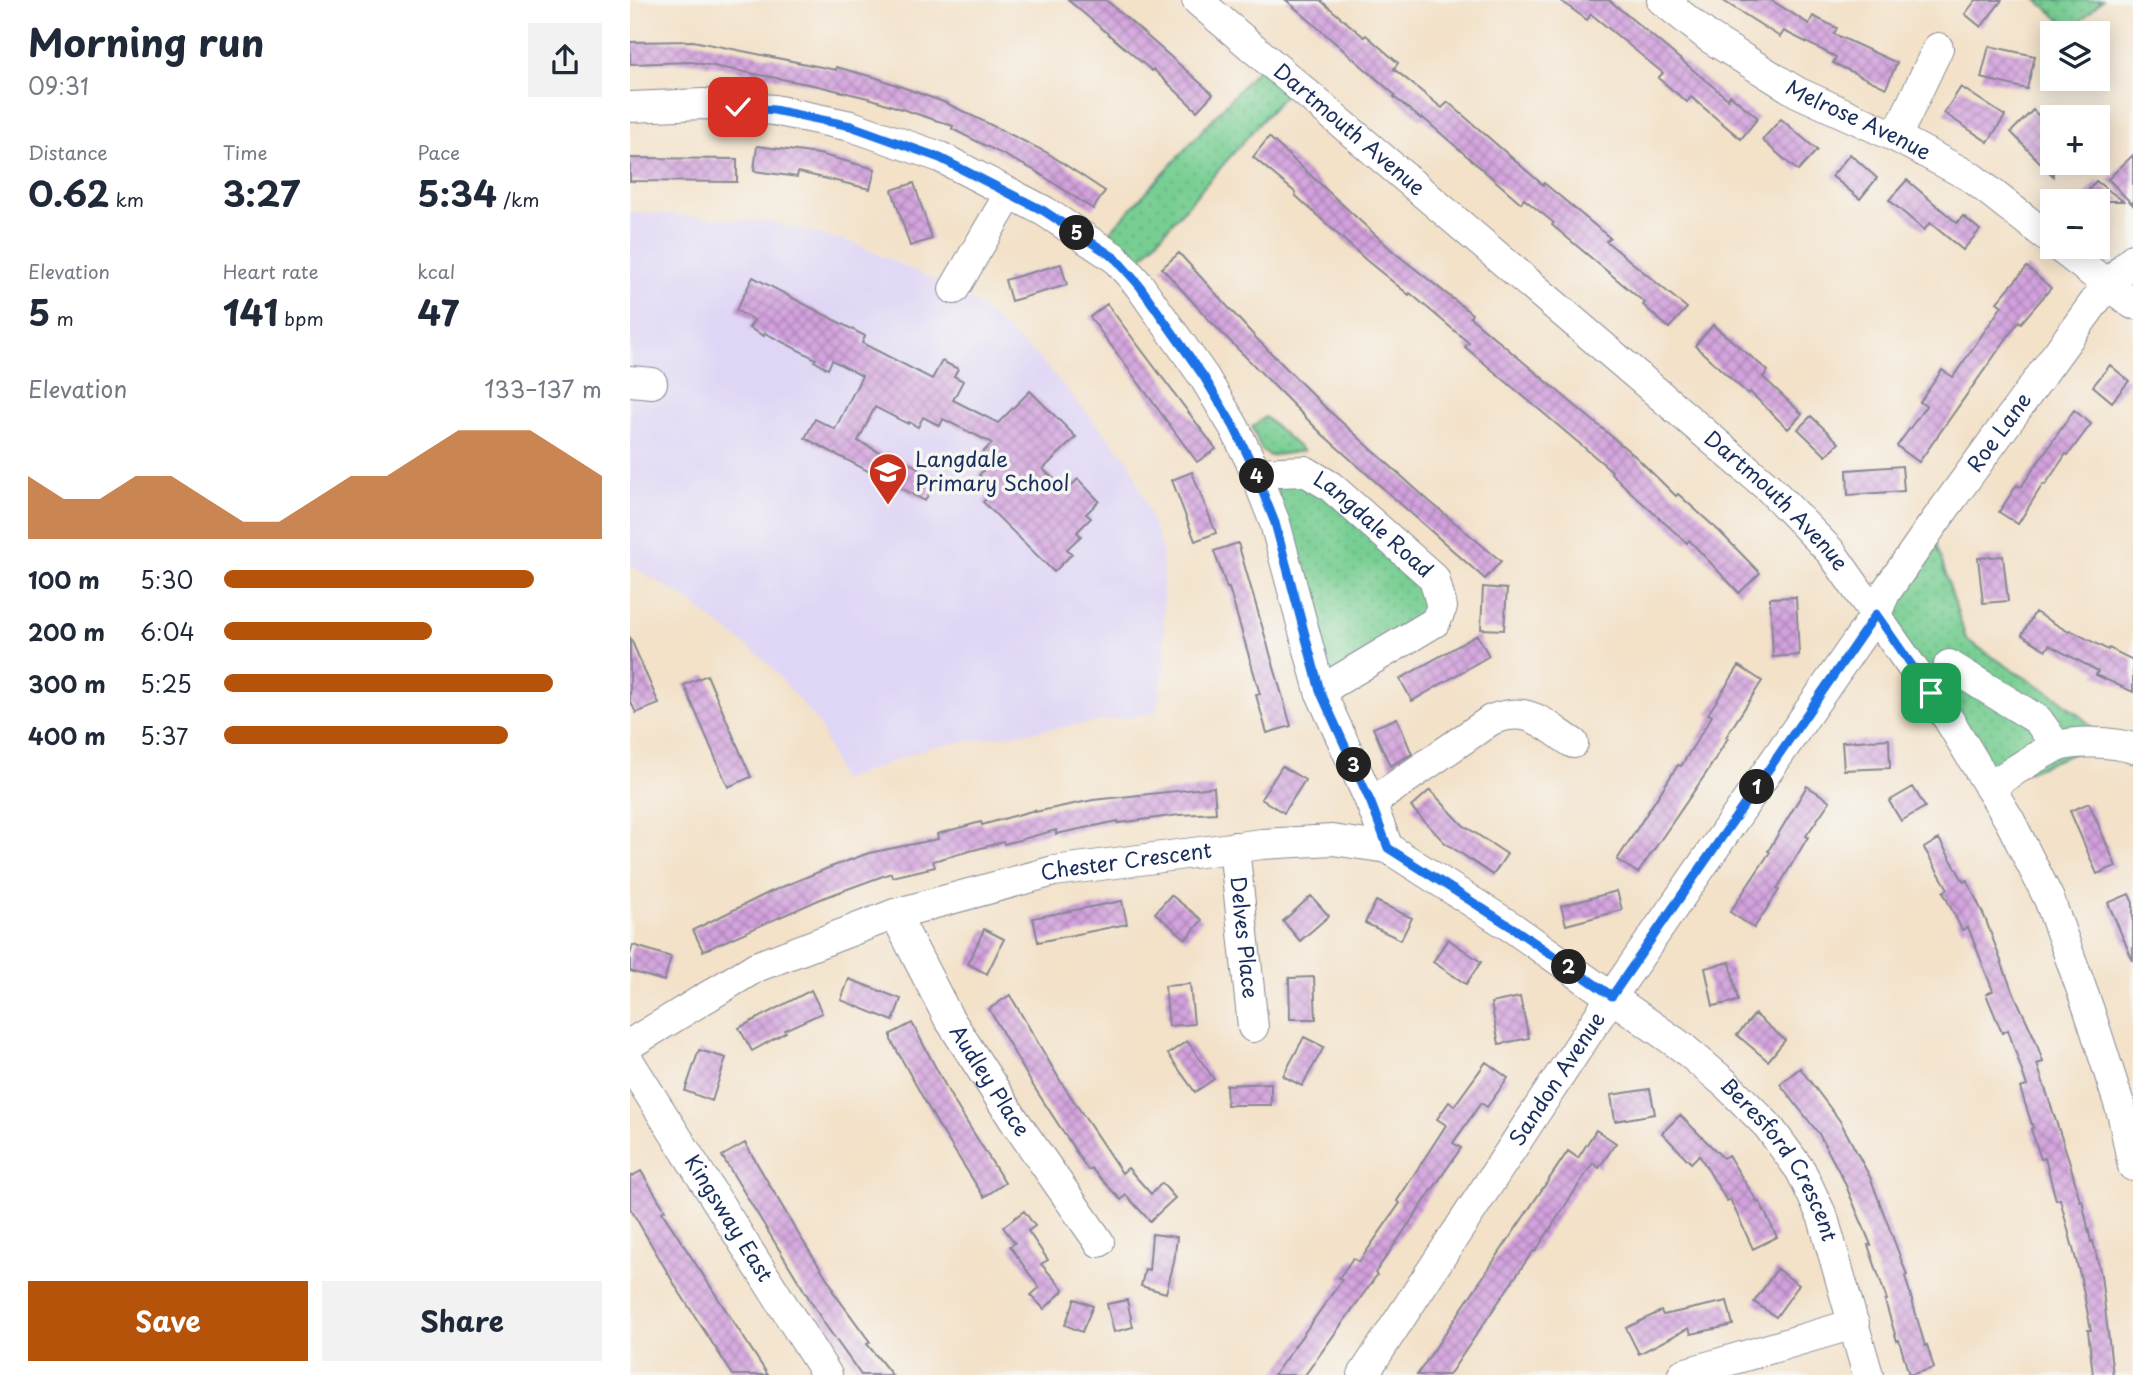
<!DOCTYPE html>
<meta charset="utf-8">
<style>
body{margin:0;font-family:"Playpen Sans",sans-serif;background:#f2f2f3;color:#1f2937;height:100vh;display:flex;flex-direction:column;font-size:26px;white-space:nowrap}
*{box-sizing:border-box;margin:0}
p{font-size:23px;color:#747a83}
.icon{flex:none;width:38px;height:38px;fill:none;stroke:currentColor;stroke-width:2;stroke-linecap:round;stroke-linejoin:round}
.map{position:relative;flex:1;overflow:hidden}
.sheet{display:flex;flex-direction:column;background:#fff;width:630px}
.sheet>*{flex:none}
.buttons{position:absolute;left:1410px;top:21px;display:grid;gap:14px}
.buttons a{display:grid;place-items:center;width:70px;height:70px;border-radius:0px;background:#fff;box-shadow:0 4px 18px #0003;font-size:35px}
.pin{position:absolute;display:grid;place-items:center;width:60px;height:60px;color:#fff;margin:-30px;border-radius:14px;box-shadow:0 4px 10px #0006}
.km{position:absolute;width:35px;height:35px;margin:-18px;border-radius:50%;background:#222;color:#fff;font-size:19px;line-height:35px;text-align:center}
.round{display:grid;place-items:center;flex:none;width:74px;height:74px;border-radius:0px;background:#f2f2f3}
.head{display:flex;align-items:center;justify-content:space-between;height:119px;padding:0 28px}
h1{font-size:38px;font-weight:700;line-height:52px}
.figures{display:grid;grid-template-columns:repeat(3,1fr);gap:10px;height:119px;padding:7px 28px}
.figures div{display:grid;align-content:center}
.figures b{font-size:35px;font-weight:700}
.figures small{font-size:19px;font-weight:400}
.figures p{font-size:19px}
.chart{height:196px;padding:14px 28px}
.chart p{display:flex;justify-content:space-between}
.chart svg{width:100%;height:126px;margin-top:7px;fill:#b45309;opacity:.7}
.primary-button{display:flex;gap:14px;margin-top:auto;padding:14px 28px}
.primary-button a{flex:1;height:80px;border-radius:0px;background:#b45309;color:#fff;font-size:28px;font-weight:700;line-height:80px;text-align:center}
.primary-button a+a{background:#f2f2f3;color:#1f2937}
ul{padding:0 28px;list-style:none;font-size:23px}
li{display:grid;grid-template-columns:112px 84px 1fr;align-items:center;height:52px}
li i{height:18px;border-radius:9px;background:#b45309}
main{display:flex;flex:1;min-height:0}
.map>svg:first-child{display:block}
.built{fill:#dfd5f5}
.grass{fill:url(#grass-dots);stroke:#497e78;stroke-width:2}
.building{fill:url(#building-cross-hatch)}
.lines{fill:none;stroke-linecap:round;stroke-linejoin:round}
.minor-casing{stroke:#878893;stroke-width:32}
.minor{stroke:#fff;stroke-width:30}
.route-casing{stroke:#fff;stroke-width:14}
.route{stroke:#1a73e8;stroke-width:9}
.labels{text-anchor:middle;stroke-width:7;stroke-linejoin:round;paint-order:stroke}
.street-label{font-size:21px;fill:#1b2f5e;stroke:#f6f6f2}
.poi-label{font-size:21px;fill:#1b2f5e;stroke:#f6f6f2;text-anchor:start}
</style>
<main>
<section class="sheet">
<div class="head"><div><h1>Morning run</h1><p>09:31</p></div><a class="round"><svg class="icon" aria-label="share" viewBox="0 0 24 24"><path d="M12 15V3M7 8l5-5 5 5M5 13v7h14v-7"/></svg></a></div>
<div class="figures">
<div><p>Distance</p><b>0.62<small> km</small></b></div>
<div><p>Time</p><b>3:27</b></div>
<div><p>Pace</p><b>5:34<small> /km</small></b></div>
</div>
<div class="figures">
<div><p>Elevation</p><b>5<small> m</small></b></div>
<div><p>Heart rate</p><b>141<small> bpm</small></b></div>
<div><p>kcal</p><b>47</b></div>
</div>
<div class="chart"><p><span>Elevation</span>133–137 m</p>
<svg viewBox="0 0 160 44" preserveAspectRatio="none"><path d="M0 44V22L10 30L20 30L30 22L40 22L50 30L60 38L70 38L80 30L90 22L100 22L110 14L120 6L130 6L140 6L150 14L160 22V44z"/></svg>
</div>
<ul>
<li><b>100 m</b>5:30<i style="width:82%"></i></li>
<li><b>200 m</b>6:04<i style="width:55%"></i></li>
<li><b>300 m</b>5:25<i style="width:87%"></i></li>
<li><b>400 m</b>5:37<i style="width:75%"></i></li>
</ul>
<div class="primary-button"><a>Save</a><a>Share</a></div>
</section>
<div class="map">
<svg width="1503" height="1375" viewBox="0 0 1503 1375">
<defs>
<pattern id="grass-dots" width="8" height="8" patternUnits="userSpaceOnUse" patternTransform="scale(1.75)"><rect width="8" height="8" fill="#77ce92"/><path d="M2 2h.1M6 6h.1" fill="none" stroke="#66b180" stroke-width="1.8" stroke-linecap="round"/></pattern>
<pattern id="building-cross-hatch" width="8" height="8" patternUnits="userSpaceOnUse" patternTransform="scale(1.75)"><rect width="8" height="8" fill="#d3a1dd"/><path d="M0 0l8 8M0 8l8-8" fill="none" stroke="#aa84b6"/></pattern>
</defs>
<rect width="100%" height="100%" fill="#f6f6f2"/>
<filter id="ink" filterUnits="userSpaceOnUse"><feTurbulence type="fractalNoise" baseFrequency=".0143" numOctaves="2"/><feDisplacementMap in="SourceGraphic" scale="14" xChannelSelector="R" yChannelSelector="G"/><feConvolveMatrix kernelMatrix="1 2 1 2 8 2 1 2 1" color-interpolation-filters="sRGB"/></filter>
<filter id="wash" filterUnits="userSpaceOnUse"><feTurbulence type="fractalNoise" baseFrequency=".00686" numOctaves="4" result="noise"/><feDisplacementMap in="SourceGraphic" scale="28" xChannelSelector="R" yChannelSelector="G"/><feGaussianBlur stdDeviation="1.57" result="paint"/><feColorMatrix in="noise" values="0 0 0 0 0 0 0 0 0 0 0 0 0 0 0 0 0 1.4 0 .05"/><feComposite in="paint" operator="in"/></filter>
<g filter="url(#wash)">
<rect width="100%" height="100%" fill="#f3e1c8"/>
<!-- built -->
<path class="built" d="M0 212 140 222 224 243 335 294 410 359 501 463 532 549 535 663 526 713 300 747 211 781 189 724 136 661 52 596 0 565Z"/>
<!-- grass -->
<path class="grass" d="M1407 0H1472L1442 30Z
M637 59 662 86 501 270 467 246Z
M635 417 673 451 639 456 631 449 622 427Z
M666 481 699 498 793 582 801 612 697 680 646 486Z
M1301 527 1336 639 1381 669 1427 697 1457 722 1472 742 1359 787 1246 614Z"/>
<g id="blocks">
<!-- building -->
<path class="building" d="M438 0H476L583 94 567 111 523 69 522 71Z
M656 0H690L734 37 736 35 768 63 764 69 812 108 818 102 913 185 914 183 980 238 976 241 1057 308 1039 328 1013 305 1015 303 922 225 924 223 894 199 891 203 792 117 791 119 764 97 765 95Z
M930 0H979L1098 99 1100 95 1128 118 1111 139 1061 97 1057 102 1028 78 1033 73 961 14 957 20Z
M1092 0H1141L1179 24 1183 16 1207 28 1204 34 1267 63 1256 88 1203 63 1206 57 1154 31 1150 37Z
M1346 0H1372L1351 27 1335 14Z
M63 41 206 70V67L247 78 316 103 416 152 475 191 463 209 404 170 322 129 323 126 242 99 188 86 62 62 0 64V42Z
M1359 46 1405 56 1397 89 1351 78Z
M1331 87 1375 116 1358 142 1314 113Z
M1403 110 1423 130V176L1381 132Z
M1151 119 1187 150 1168 171 1132 140Z
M639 137 765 253 842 314 840 317 1006 457 1046 496 1048 494 1089 531 1130 573 1109 593 1059 540 1057 543 1008 499 981 473 982 471 835 347 839 343 780 293 779 295 736 260 665 195 666 193 623 157Z
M127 146 189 154 245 169 240 189 168 172 167 177 124 171Z
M1220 154 1247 178 1230 199 1202 176Z
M1503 155V205L1478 179Z
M0 158 107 159V182L0 181Z
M1277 180 1327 223 1333 216 1350 230 1333 250 1300 223 1294 230 1259 200Z
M1466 181 1493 201H1450Z
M284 183 302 239 280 246 262 190Z
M549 253 626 338 696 408 799 501 871 561 855 579 692 434 580 321 532 268Z
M431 264 437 285 381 301 375 280Z
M1397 267 1421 288 1391 323 1389 321 1289 462 1267 446 1296 406 1290 402 1312 370 1323 377 1372 306 1367 302Z
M123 277 235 336 232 343 302 379 312 361 328 369 324 376 333 381 323 400 368 423 400 391 446 437 413 469 436 491 448 479 469 501 456 514 461 518 447 532 451 536 437 549 442 554 424 572 353 502 365 490 349 475 353 471 344 461 362 443 313 419 310 426 293 417 288 427 279 422 278 424 245 407 228 441 255 455 257 452 307 477 295 501 175 438 185 419 205 429 232 376 202 360 198 369 184 361 186 359 135 333 134 336 119 328 124 320 106 310Z
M477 304 586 449 567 462 460 317Z
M1083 325 1138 371 1133 377 1172 414 1158 429 1120 392 1118 394 1065 346Z
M1480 365 1499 381 1482 402 1463 386Z
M1444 410 1461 424 1438 455 1436 454 1415 485 1413 484 1388 524 1369 512 1387 485 1391 487Z
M1181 416 1209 443 1196 456 1168 429Z
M1272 466 1274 491 1218 495 1217 470Z
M562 472 586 533 565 541 542 480Z
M608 543 661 726 637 733 626 695 630 694 599 588H597L584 551Z
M1373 556 1378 601 1353 603 1348 558Z
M853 587 877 589 874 630 851 629Z
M1166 597 1169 655 1143 657 1140 598Z
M1405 612 1439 632 1440 630 1478 650 1479 648 1503 660V692L1466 675 1468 671 1419 645 1416 650 1392 635Z
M847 635 859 656 782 701 770 679Z
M0 637 29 704 6 713 0 700Z
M1109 666 1132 681 1096 737 1098 738 1077 772 1008 873 987 860 1048 765 1051 766 1082 716 1078 714Z
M77 675 121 777 98 787 54 685Z
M767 718 782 754 760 766 743 728Z
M1259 739 1260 768 1214 770 1212 742Z
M652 766 675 780 654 813 631 799Z
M1177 786 1200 801 1176 836 1178 837 1147 889 1149 890 1124 928 1100 912 1140 852 1138 851Z
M584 787 586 813 549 815 488 823V821L426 834V830L374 844 373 842 303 861 305 867 262 877 261 873 193 898 73 951 63 930 140 892 198 868 239 853 308 839 307 834 351 822 352 825 405 810V812L463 800Z
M1283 787 1295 807 1271 821 1259 801Z
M800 790 833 825 877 854 863 875 814 842 781 807Z
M1459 803 1486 866 1467 874 1440 811Z
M1309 839 1334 882 1337 880 1355 918 1380 985 1405 1039 1413 1062 1407 1064 1440 1163 1450 1201 1452 1200 1461 1242 1463 1241 1471 1275 1483 1375H1463L1458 1330H1461L1451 1279 1430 1199 1426 1200 1415 1158 1411 1159 1401 1129 1403 1128 1390 1088 1397 1086 1378 1030 1372 1033 1356 994 1363 991 1338 927 1332 930 1313 892 1318 889 1294 848Z
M987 891 992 910 936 925 931 906Z
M1499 894 1503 903V961L1478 903Z
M541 895 572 920 556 939 525 913Z
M681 896 699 916 670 941 653 921Z
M492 901 497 924 408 942 403 918Z
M746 901 782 918 771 940 735 923Z
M354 929 374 939 357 974 338 964Z
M818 939 851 962 836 984 803 962Z
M3 945 41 957 34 981 0 971V955Z
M1100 962 1108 1001 1083 1006 1075 968Z
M684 977 686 1019H660L659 978Z
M219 979 271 999 263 1021 211 1000Z
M560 984 564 1024 539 1026 535 986Z
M181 990 192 1013 154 1030 156 1032 122 1051 109 1028Z
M380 995 431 1082 492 1173 498 1168 521 1194 532 1183 545 1198 520 1221 496 1195 491 1200 461 1168 458 1170 402 1084 359 1009Z
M890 997 899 1038 869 1044 861 1003Z
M1125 1014 1155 1040 1138 1061 1107 1035Z
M282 1023 323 1100 375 1183 354 1197 307 1123 261 1040V1034Z
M674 1037 694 1047 672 1086 653 1076Z
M557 1041 584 1079 565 1092 538 1054Z
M69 1050 96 1058 82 1101 55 1091Z
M856 1062 878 1078 857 1107 851 1103 823 1143 831 1148 745 1273 747 1275 675 1375H644L712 1280 709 1278 723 1258 729 1262 770 1203 767 1201 816 1125 807 1119 819 1102 824 1106Z
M1170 1068 1210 1121 1240 1177 1277 1275 1275 1276 1295 1346 1297 1345 1304 1368 1279 1375 1269 1340 1267 1341 1255 1301 1257 1300 1238 1245H1241L1214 1181 1189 1134 1150 1084Z
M641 1083V1105H597L596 1085Z
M1020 1089 1025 1114 985 1121 981 1095Z
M1050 1115 1093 1158 1098 1155 1128 1203 1130 1202 1147 1237 1123 1249 1100 1199 1097 1201 1069 1155 1061 1163 1032 1133Z
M966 1130 986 1143 969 1168 963 1163 905 1252 903 1251 819 1375H787L938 1151 948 1158Z
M115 1143 169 1235 204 1289 202 1290 240 1342 237 1344 262 1375H231L194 1323 92 1156Z
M11 1171 35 1210 32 1212 138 1375H103L46 1287 0 1208V1177Z
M394 1211 405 1226 398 1231 418 1260 411 1264 434 1290 414 1309 401 1295 409 1288 380 1246 385 1243 373 1227Z
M522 1234 547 1237 544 1262 536 1293 511 1286 515 1269 519 1270Z
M1147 1269 1169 1285 1146 1317 1124 1302Z
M445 1299 463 1306 452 1332 435 1325Z
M497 1300 503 1327 484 1332 477 1304Z
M1097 1301 1103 1325 1061 1334 1059 1328 1009 1354 996 1328 1031 1311 1033 1315Z"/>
</g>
</g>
<g filter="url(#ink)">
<use href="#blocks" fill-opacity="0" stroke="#878893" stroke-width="2"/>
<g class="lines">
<!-- minor casing -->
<g class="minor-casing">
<g id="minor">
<path id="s1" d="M567 0 1139 488 1201 552 1319 720 1380 821 1419 899 1459 1010 1493 1116 1503 1166"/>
<path id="s2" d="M1032 0 1080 38 1167 92 1266 137 1341 177 1423 241"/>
<path d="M0 107 73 104 144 110 221 126 310 157 414 211 485 258 509 285 574 377 604 427 621 462 645 523 690 691 741 803 758 848"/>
<path d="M1266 137 1308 48"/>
<path d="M1429 247 1503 304"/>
<path d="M324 289 380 193"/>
<path d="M0 381 22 383"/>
<path id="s3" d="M626 473 675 471 700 486 804 578 812 607 805 622 690 691"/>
<path d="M1319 665 1408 720 1427 747"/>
<path d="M1359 787C1379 775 1404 756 1426 747 1445 740 1483 742 1503 748"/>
<path d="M741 803 861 720C899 705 912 723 943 743"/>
<path id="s4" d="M604 847 623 1027"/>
<path id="s5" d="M265 914 318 1017 384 1120 469 1242"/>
<path id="s6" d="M0 1044 126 967 265 914 424 871 632 844 702 840 758 848 883 928 1052 1047 1096 1084 1138 1126 1171 1171 1193 1218 1238 1375"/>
<path id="s7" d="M0 1063 197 1375"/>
<path d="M1053 1374 1224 1324"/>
<path id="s8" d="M733 1375 982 996 1246 614 1255 593 1301 527 1477 285 1503 259"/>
</g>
</g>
<!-- minor -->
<use href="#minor" class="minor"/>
</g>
</g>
<g class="lines" filter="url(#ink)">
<!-- route casing -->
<g class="route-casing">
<path id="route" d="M108 107 144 110 221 126 310 158 414 211 485 258 509 285 574 377 604 427 621 462 645 523 690 691 741 803 758 848 883 928 982 996 1246 614 1301 693"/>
</g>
<!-- route -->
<use href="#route" class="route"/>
</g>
<!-- icons -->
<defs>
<g id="school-pin" transform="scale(2.0125)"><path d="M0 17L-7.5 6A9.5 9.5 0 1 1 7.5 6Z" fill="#c8321e" stroke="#f6f6f2"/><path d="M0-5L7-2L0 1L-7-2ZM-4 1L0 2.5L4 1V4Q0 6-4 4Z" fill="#fff"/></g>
</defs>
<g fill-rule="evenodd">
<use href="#school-pin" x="258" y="472"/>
</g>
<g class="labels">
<!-- street labels -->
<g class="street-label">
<text dy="7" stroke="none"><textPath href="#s2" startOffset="231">Melrose Avenue</textPath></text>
<text dy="7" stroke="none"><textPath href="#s1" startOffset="200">Dartmouth Avenue</textPath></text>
<text dy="7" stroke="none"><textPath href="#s8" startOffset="1138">Roe Lane</textPath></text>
<text dy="7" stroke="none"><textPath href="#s1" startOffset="766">Dartmouth Avenue</textPath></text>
<text dy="7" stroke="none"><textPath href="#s3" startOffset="136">Langdale Road</textPath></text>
<text dy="7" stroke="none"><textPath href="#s6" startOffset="534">Chester Crescent</textPath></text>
<text dy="7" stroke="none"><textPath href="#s4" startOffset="91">Delves Place</textPath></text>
<text dy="7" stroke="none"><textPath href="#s8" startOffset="354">Sandon Avenue</textPath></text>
<text dy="7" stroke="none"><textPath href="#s5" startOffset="192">Audley Place</textPath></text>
<text dy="7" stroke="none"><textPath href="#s6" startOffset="1304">Beresford Crescent</textPath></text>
<text dy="7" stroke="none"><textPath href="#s7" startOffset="184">Kingsway East</textPath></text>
</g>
<!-- poi labels -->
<g class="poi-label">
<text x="285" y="467">Langdale<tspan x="285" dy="24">Primary School</tspan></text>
</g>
</g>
</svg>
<div class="buttons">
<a><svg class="icon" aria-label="layers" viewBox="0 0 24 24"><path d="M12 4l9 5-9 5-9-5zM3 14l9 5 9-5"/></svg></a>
<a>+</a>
<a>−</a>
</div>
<div class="pin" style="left:1301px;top:693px;background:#1e9e55"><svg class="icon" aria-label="arrive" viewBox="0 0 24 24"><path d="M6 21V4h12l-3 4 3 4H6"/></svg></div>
<div class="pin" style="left:108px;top:107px;background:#d93025"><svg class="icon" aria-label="check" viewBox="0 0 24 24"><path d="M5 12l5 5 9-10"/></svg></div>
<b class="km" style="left:1127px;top:787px">1</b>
<b class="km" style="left:939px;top:967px">2</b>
<b class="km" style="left:724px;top:765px">3</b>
<b class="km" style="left:627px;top:476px">4</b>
<b class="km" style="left:447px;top:233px">5</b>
</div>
</main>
